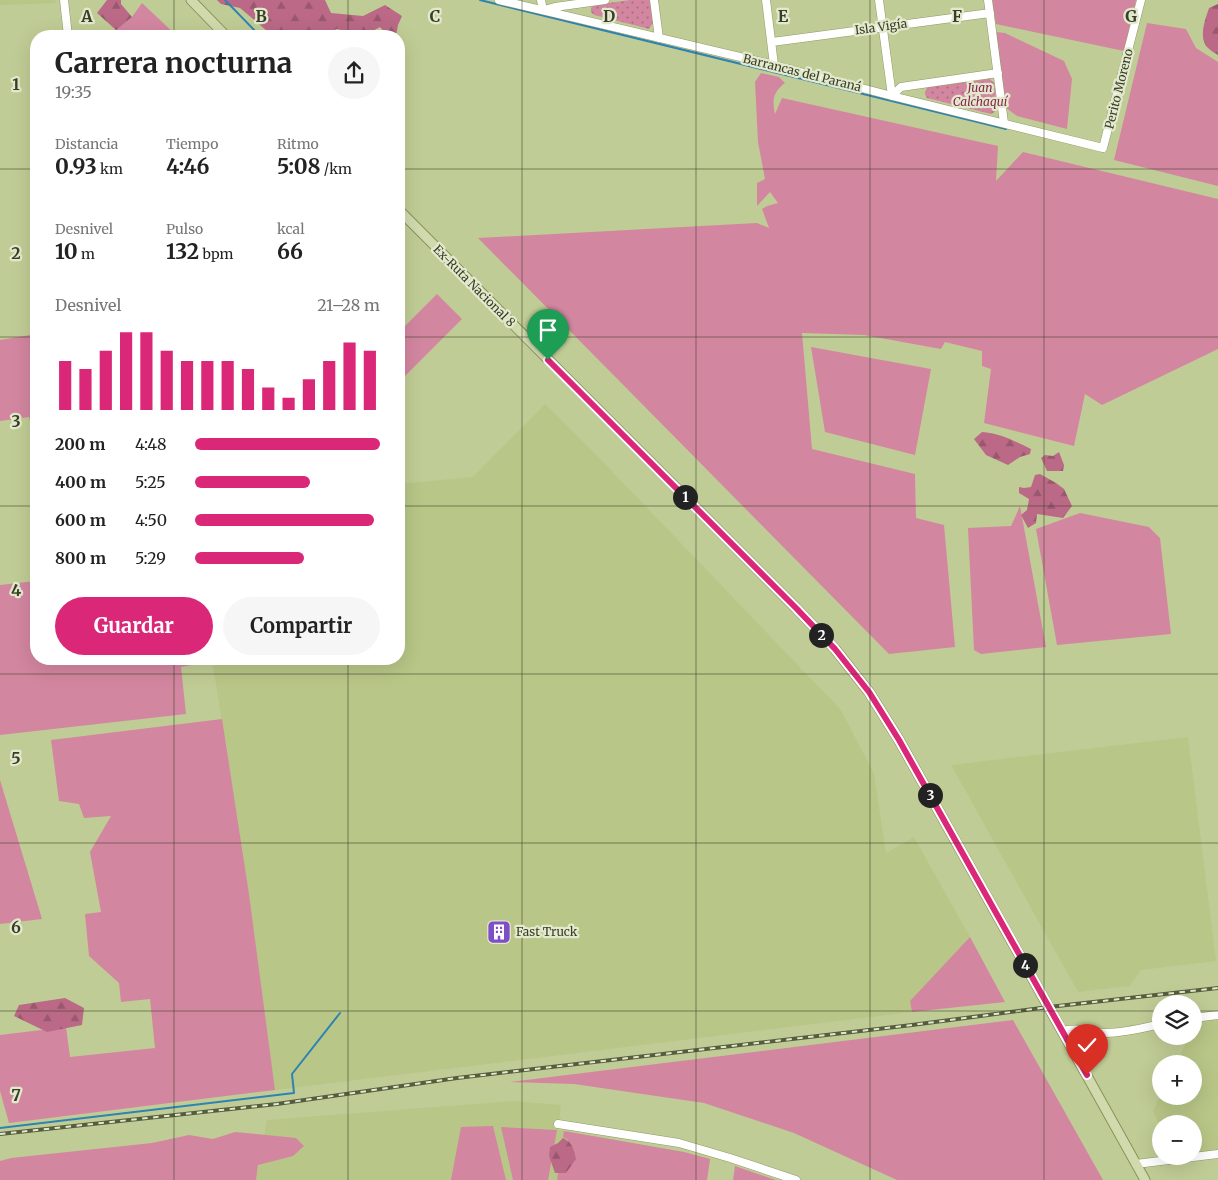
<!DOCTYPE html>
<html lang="es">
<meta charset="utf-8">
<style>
body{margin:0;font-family:Merriweather,serif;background:#f6f6f6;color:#222;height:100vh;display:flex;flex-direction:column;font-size:19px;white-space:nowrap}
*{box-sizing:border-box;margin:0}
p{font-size:16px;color:#767676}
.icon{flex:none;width:28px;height:28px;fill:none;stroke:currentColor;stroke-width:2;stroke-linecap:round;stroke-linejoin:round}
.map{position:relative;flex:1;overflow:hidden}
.panel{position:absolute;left:30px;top:30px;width:375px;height:635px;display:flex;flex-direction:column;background:#fff;border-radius:20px;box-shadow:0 5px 20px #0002}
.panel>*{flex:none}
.controls{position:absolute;left:1152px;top:995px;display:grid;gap:10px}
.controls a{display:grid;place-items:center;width:50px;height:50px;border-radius:50%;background:#fff;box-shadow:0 5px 20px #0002;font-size:25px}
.pin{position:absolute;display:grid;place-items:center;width:42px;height:42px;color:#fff;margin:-51px -21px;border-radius:50% 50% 50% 0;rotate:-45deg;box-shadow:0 0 5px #0007}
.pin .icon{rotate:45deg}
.km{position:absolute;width:25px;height:25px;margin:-12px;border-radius:50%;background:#222;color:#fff;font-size:14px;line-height:25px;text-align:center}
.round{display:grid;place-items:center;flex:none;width:52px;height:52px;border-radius:26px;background:#f6f6f6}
.summary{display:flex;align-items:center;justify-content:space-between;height:85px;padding:0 25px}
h1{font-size:28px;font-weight:700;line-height:38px}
.figures{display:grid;grid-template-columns:repeat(3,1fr);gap:8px;height:85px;padding:5px 25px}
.figures div{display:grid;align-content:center}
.figures b{font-size:21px;font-weight:700}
.figures small{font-size:14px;font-weight:400}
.figures p{font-size:14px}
.chart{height:140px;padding:10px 25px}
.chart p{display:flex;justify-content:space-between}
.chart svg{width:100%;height:90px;margin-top:5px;stroke:#db2777;stroke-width:6}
.cta{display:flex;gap:10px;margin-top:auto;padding:10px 25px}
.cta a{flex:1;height:58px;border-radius:30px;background:#db2777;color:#fff;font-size:20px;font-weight:700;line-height:58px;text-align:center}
.cta a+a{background:#f6f6f6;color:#222}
ul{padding:0 25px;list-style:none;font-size:16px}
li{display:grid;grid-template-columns:80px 60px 1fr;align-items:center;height:38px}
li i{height:12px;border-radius:6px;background:#db2777}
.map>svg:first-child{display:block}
.built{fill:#b8c687}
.green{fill:#d386a0}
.forest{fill:url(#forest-firs)}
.park{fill:url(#park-dots)}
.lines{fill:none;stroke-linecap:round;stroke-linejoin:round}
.stream{stroke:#2e83b3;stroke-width:2}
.minor-casing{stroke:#8e9a64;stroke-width:9}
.major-casing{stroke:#87935a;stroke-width:11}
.minor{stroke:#fff;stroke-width:8}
.major{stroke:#d0daad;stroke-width:9}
.rail-casing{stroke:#565d3f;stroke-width:4}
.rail{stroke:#e2e9cd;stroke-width:2;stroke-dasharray:5.5;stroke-linecap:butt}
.route-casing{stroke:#fff;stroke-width:10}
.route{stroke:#db2777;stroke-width:6}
.grid{fill:none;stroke:#393e27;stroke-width:1;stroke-opacity:0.55}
.labels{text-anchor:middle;stroke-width:4.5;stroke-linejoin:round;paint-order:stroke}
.street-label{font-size:12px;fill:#393e27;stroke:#e2e9cd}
.park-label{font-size:12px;font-style:italic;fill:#892550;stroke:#e2e9cd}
.poi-label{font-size:12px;fill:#393e27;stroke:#e2e9cd;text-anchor:start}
.grid-label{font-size:16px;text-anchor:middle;font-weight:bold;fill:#393e27;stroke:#e2e9cd;stroke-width:4.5;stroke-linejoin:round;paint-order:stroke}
</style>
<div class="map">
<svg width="1218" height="1180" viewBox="0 0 1218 1180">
<defs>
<pattern id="forest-firs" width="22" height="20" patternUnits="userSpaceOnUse" patternTransform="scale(1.25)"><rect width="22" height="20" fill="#bb6986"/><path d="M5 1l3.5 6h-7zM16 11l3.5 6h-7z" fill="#99586e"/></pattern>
<pattern id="park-dots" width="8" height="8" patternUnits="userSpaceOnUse" patternTransform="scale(1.25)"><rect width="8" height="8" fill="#d386a0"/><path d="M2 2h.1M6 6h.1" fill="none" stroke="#ac6f82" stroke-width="1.8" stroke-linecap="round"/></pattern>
</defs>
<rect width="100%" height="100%" fill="#c0cc95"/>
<!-- built -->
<path class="built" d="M0 0H55L56 3 0 5Z
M545 404 606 465 841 710 874 774 886 853 914 837 970 937 910 1001 912 1012 275 1090 249 894 212 659H399V484L473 477Z
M1188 737 1216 961 1141 970 1130 986 1078 992 951 765Z
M1218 1020V1150L1194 1153V1124H1161V1129L1153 1111 1161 1094V1096H1194V1064H1176L1189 1036H1194V1027L1196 1022Z
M514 1101 561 1105 558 1130 684 1152 710 1159 707 1180H256L267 1120Z"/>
<!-- green -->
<path class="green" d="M992 0H1136L1124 51 996 24Z
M142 3 177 36H107L132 17Z
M1147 23 1186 29 1196 48 1218 62V186L1114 160Z
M996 32 1005 33 1064 61 1072 79 1067 129 1017 116 1006 108Z
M761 73 779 77 785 83C773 92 772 100 775 114L782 98 998 146 996 181 1023 152 1218 199V349L1102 405 1085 394 1074 446 984 423 991 369 982 366V351L945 342 941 349 864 335 802 333 812 449 915 474 916 518 944 525 955 647 889 654 478 238 757 223 769 228 762 209 767 206 778 203 770 192 757 206V183L765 179 758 142 755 82Z
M437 294 462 319 399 382V332Z
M36 334V442L29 417 0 421V340Z
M811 347 931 369 915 455 825 432Z
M1020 506 1046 647 981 654 974 650 968 528 1011 526Z
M1080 513 1149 527 1160 538 1171 634 1057 645 1036 529Z
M36 581V659H212V661L181 667 186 714 0 735V585Z
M222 719 249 894 275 1090 9 1123 0 1091V1035L66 1027 70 1057 155 1048 150 999 121 1002 119 983 89 956 85 914 101 912 90 852 111 816 84 818 79 804 59 801 51 740Z
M0 780 42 919 0 924Z
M970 937 1005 1002 912 1012 910 1001Z
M1013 1020 1103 1180H897L794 1133 704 1103 574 1084 510 1082Z
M493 1126 506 1180H451L461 1127Z
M501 1127 557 1130 548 1180H513Z
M564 1131 684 1152 710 1159 707 1180H557L558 1173 566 1172 568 1140 563 1137Z
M235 1132 296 1138 304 1146 293 1156 258 1165 256 1180H0V1161L11 1158 152 1143 189 1135 213 1139Z
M735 1166 776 1180H733Z"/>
<!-- forest -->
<path class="forest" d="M107 0H121V4L132 17 116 30 97 13Z
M217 0H325L331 13 363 16 385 5 402 16 398 25 396 36H388L380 27 369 33H359L336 29 328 36H301L296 32 290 36H273L240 8 221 4Z
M1218 4V55C1215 53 1211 51 1208 48 1198 38 1205 20 1209 8Z
M982 432C999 433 1015 441 1031 449L1030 454 1020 457 1008 465 986 455 974 439Z
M1059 452 1064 465 1063 471H1047L1041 458 1045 455 1053 456Z
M1040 474 1056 483 1064 489 1072 506 1063 518 1037 514 1036 523 1028 528 1021 515 1027 510 1029 499 1019 493V487L1024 488 1031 487 1035 475Z
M65 998 84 1008 82 1025 47 1032 14 1016 19 1005Z
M563 1138C572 1142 574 1149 576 1159L566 1173H555L549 1156 550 1147 558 1143Z"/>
<!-- park -->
<path class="park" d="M630 0H649L651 2 653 23 649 29 594 15 591 12V8L594 5Z
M988 79H990L994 83 997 108 996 111 991 114 927 98C924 94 924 90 929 87Z"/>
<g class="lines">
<!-- stream -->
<path class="stream" d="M225 0 260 36
M480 0 1006 129
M0 1128 294 1093 292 1074 340 1013"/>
<!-- minor casing -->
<g class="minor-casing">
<path id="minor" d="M64 0 68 36
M499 0 774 65 892 96 1103 148 1141 0
M541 0 543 10
M654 0 659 38
M766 0 774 65
M879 0 892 96
M988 0 1004 123
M544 10 555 7 605 0
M772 42 990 13
M892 96 901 87 998 73
M1194 1018 1218 1015
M1062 1031C1077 1027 1090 1032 1106 1033 1124 1033 1143 1028 1161 1024
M558 1124 679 1143 730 1158 796 1180
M1136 1164 1218 1154"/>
</g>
<!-- major casing -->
<g class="major-casing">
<path id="major" d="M191 0 226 36
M399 210 796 608 835 649 869 692 899 740 1062 1031 1145 1180"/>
</g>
<!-- minor -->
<use href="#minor" class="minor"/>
<!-- major -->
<use href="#major" class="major"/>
<!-- rail casing -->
<g class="rail-casing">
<path id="rail" d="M0 1134 277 1104 457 1078 912 1025 1049 1007 1218 988"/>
</g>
<!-- rail -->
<use href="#rail" class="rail"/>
</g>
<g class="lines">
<!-- route casing -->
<g class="route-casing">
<path id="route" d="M548 360 796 608 835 649 869 692 899 740 1087 1075"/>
</g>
<!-- route -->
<use href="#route" class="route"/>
</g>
<!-- grid -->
<path class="grid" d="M174 0V36M348 0V36M522 0V1180M696 0V1180M870 0V1180M1044 0V1180M0 169H36M399 169H1218M0 337H36M399 337H1218M0 506H36M399 506H1218M174 659V1180M348 659V1180M0 674H1218M0 843H1218M0 1011H1161M1194 1011H1218"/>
<!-- icons -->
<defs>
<g id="building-square" transform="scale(1.25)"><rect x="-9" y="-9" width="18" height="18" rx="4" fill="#7d4ec6" stroke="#e2e9cd"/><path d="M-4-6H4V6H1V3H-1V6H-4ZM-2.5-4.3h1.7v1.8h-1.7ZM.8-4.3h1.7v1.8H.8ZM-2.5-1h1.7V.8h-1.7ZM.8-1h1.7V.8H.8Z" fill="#fff"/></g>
</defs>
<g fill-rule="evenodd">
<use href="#building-square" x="499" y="932"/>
</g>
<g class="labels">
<!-- street labels -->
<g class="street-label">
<text transform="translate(881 27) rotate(-8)" y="4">Isla Vigía</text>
<text transform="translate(802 73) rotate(14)" y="4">Barrancas del Paraná</text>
<text transform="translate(1119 89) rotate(-76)" y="4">Perito Moreno</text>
<text transform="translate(474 286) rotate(45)" y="4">Ex-Ruta Nacional 8</text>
</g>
<!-- park labels -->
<g class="park-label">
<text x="980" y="92">Juan<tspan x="980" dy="14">Calchaquí</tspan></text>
</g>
<!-- poi labels -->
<g class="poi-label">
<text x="516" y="936">Fast Truck</text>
</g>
</g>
<g class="grid-label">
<text x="87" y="22">A</text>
<text x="261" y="22">B</text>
<text x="435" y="22">C</text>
<text x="609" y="22">D</text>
<text x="783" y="22">E</text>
<text x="957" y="22">F</text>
<text x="1131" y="22">G</text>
<text x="16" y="90">1</text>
<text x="16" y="259">2</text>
<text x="16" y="427">3</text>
<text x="16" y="596">4</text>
<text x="16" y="764">5</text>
<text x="16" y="933">6</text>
<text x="16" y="1101">7</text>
</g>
</svg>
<div class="controls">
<a><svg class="icon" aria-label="layers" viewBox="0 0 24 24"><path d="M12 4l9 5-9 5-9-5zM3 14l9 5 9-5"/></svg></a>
<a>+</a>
<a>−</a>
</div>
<div class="pin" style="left:548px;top:360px;background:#1e9e55"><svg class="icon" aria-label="arrive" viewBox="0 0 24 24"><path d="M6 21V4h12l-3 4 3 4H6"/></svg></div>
<div class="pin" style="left:1087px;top:1075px;background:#d93025"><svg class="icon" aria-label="check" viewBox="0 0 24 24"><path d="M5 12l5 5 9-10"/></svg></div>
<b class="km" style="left:685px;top:497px">1</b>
<b class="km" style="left:821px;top:635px">2</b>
<b class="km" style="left:930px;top:795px">3</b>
<b class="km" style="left:1025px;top:965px">4</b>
<section class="panel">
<div class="summary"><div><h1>Carrera nocturna</h1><p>19:35</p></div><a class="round"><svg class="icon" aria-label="share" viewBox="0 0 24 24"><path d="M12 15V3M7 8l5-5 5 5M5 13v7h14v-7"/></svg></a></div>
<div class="figures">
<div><p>Distancia</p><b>0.93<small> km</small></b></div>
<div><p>Tiempo</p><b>4:46</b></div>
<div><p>Ritmo</p><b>5:08<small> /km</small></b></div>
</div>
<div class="figures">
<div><p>Desnivel</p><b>10<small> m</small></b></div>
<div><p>Pulso</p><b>132<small> bpm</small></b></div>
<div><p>kcal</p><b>66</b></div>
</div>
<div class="chart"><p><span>Desnivel</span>21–28 m</p>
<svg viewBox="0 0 160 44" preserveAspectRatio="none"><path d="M5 44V20M15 44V24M25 44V15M35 44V6M45 44V6M55 44V15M65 44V20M75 44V20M85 44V20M95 44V24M105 44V33M115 44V38M125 44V29M135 44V20M145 44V11M155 44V15"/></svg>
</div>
<ul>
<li><b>200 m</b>4:48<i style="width:100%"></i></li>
<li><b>400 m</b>5:25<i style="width:62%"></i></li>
<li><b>600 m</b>4:50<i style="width:97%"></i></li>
<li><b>800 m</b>5:29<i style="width:59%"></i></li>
</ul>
<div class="cta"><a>Guardar</a><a>Compartir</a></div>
</section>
</div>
